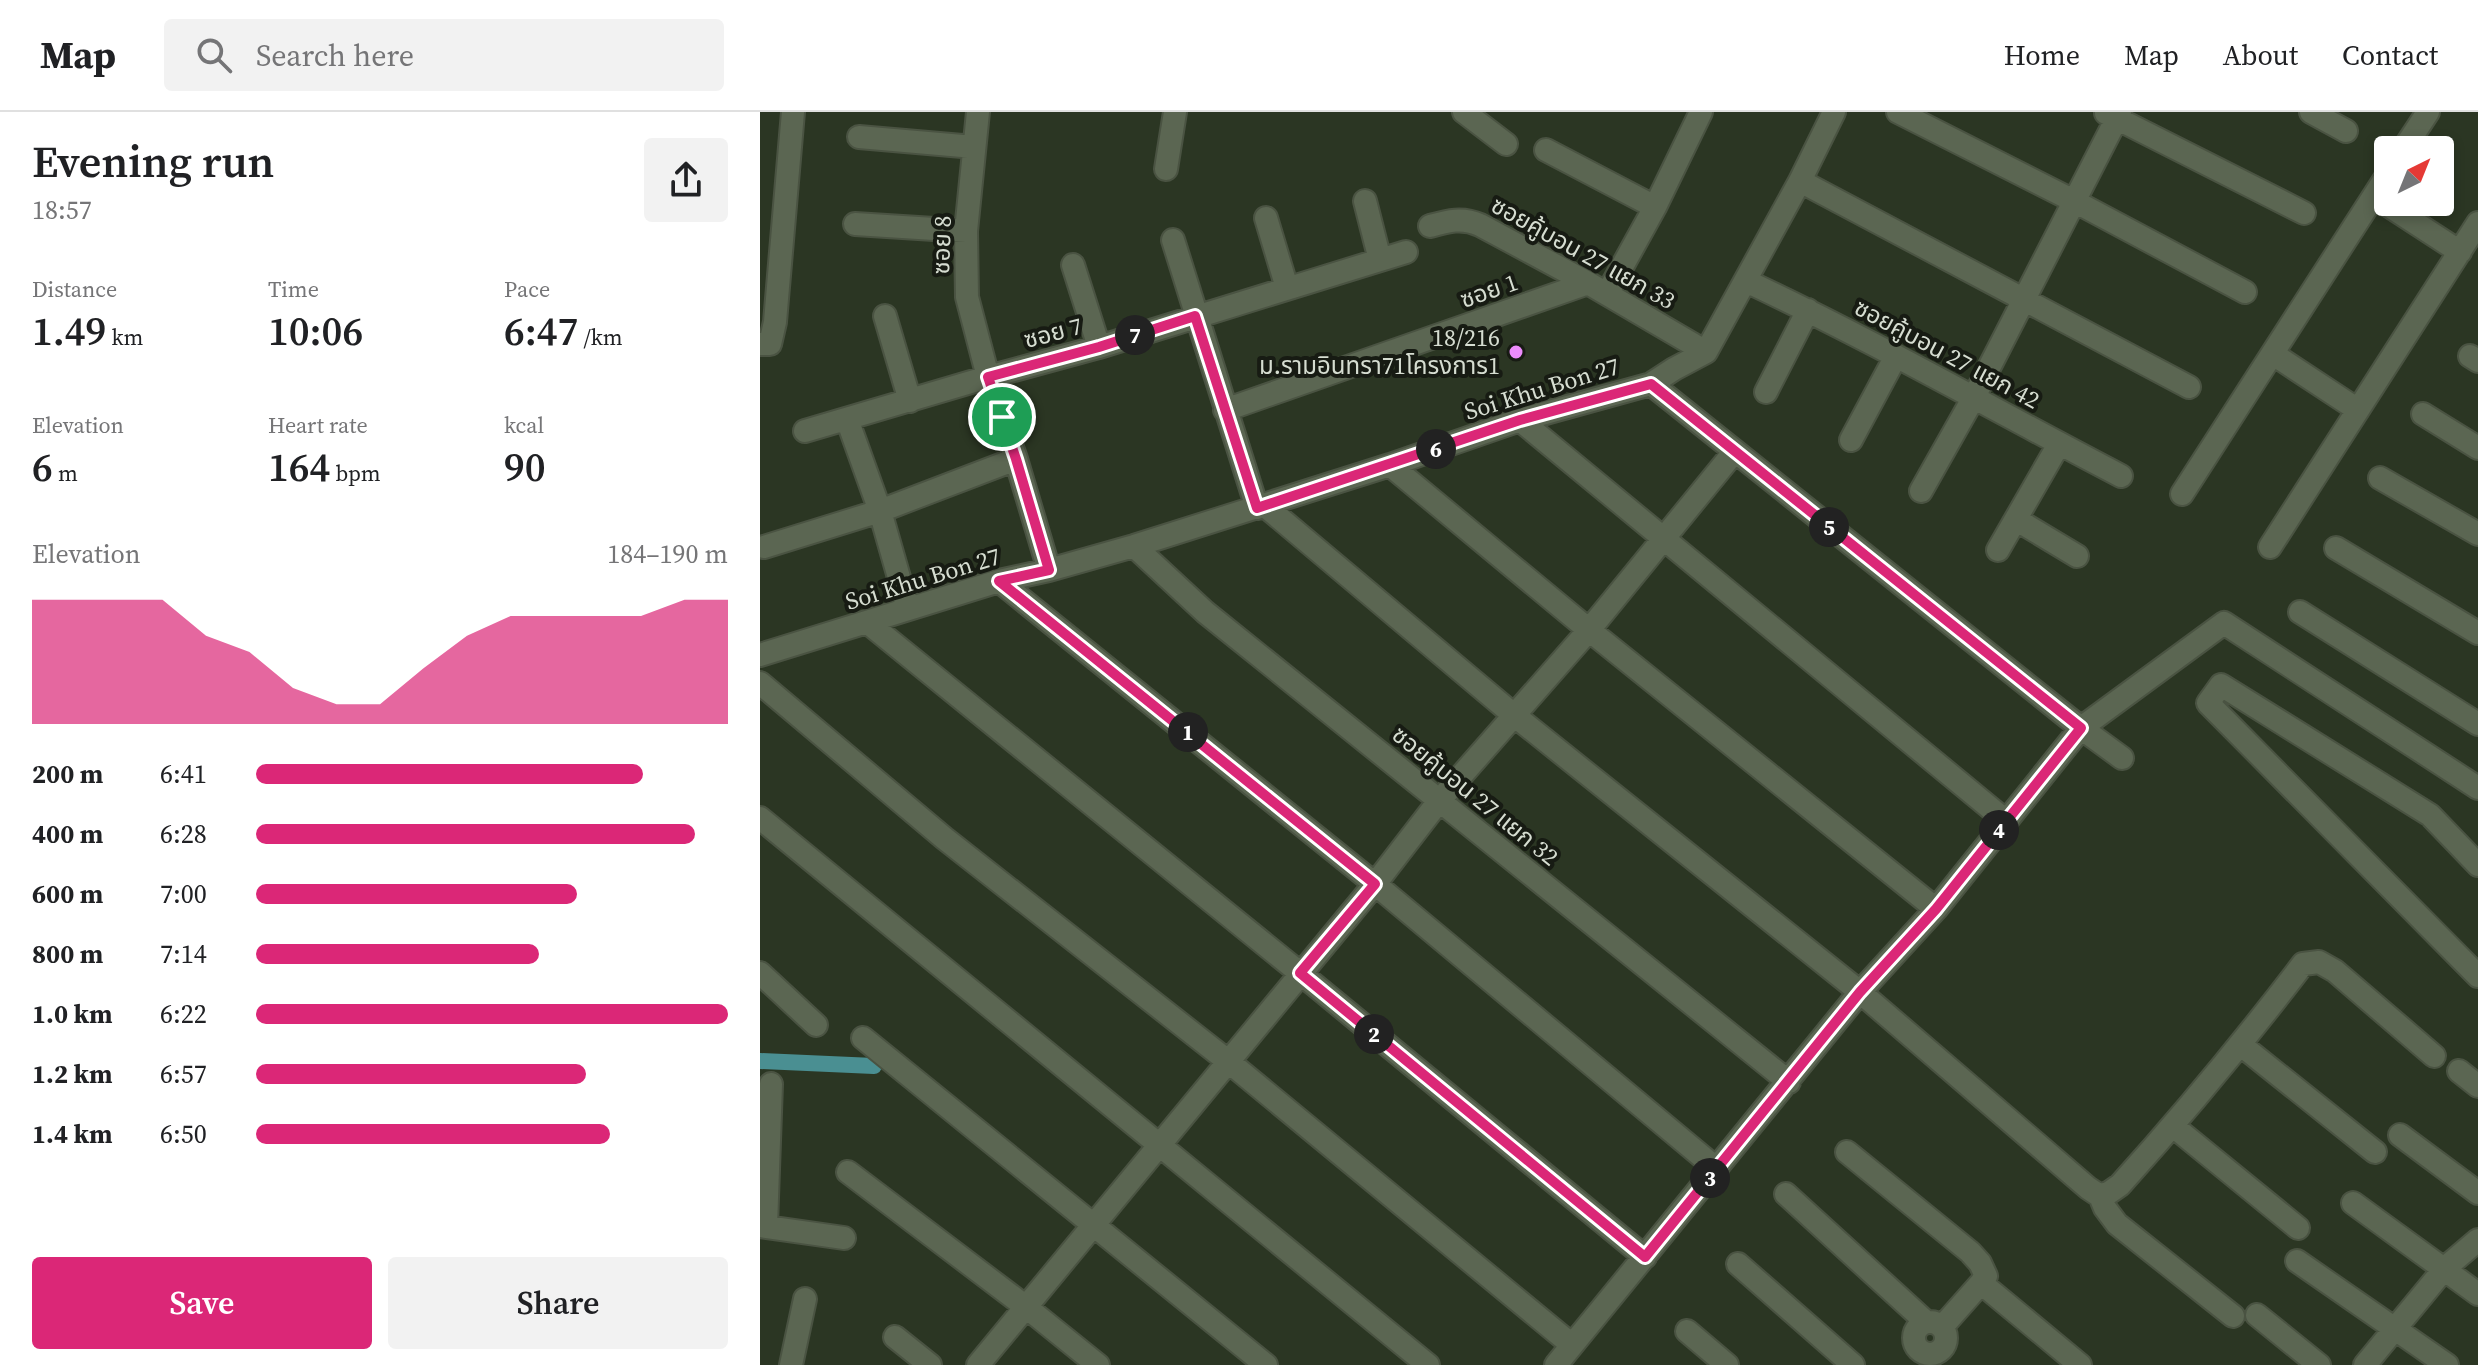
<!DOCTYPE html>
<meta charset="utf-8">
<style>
body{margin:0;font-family:"Source Serif 4","Noto Sans Thai",serif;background:#f2f2f2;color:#202124;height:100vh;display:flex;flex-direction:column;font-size:30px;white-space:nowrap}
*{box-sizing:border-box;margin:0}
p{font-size:26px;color:#757577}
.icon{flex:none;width:44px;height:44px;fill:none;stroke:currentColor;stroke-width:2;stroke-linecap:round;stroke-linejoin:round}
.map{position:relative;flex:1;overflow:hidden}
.details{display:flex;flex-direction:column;background:#fff;width:760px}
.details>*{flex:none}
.needle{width:52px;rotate:43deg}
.tools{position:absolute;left:1614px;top:24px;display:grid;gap:16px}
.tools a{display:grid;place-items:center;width:80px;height:80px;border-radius:8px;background:#fff;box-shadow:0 4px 12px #0003;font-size:40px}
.pin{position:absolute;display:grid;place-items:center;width:68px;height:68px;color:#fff;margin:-34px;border:4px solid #fff;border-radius:50%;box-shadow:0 2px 8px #0007}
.km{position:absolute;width:40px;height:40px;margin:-20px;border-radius:50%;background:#222;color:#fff;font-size:22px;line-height:40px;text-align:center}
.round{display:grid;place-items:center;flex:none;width:84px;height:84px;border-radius:8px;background:#f2f2f2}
.summary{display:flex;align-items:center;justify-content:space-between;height:136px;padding:0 32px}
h1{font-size:44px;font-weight:600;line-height:60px}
.metrics{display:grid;grid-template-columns:repeat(3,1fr);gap:12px;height:136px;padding:8px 32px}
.metrics div{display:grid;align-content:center}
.metrics b{font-size:40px;font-weight:600}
.metrics small{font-size:22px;font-weight:400}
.metrics p{font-size:22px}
.chart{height:224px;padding:16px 32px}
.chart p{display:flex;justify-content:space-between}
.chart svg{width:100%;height:144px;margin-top:8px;fill:#db2777;opacity:.7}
.action{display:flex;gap:16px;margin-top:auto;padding:16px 32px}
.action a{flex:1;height:92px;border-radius:8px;background:#db2777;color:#fff;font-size:32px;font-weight:600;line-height:92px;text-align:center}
.action a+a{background:#f2f2f2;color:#202124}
ul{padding:0 32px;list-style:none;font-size:26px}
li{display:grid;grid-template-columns:128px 96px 1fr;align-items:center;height:60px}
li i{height:20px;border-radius:10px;background:#db2777}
header{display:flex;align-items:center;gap:48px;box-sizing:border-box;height:112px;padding:0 40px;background:#fff;border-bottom:2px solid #e0e0e0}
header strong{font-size:38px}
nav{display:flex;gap:44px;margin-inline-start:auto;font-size:28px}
.search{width:560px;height:72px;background:#f2f2f2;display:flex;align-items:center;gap:20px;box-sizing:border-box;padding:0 28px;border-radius:8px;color:#757577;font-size:30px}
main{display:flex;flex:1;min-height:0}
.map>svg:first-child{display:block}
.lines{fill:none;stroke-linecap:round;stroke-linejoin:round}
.canal{stroke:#4a8f92;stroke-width:16}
.minor-casing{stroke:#4a5342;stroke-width:26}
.minor{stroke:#5b6652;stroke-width:22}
.route-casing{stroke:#fff;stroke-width:16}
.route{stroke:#db2777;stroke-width:10}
.poi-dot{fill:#ec8cfb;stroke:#171b13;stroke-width:3}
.labels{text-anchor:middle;stroke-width:8;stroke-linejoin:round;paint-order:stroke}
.street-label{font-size:24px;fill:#d6ddd1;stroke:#171b13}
.poi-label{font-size:24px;fill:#d6ddd1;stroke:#171b13;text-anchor:end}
</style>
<header>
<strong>Map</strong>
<div class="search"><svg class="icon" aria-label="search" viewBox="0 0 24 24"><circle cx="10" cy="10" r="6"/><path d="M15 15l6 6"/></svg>Search here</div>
<nav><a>Home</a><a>Map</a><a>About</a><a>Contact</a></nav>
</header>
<main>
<section class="details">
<div class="summary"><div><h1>Evening run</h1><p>18:57</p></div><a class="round"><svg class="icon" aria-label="share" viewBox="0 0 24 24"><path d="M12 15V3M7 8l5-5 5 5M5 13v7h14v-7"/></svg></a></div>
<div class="metrics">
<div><p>Distance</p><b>1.49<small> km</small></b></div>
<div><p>Time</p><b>10:06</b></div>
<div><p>Pace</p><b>6:47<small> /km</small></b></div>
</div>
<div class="metrics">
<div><p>Elevation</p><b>6<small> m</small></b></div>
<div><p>Heart rate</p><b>164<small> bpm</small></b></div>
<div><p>kcal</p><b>90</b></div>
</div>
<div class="chart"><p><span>Elevation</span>184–190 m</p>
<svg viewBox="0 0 160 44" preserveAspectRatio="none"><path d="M0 44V6L10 6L20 6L30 6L40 17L50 22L60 33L70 38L80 38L90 27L100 17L110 11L120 11L130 11L140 11L150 6L160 6V44z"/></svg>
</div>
<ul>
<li><b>200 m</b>6:41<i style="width:82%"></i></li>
<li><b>400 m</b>6:28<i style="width:93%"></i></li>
<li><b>600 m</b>7:00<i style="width:68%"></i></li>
<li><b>800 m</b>7:14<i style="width:60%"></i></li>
<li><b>1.0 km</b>6:22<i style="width:100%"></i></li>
<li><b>1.2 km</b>6:57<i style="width:70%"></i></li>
<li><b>1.4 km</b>6:50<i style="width:75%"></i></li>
</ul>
<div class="action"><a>Save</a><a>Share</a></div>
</section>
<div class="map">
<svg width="1718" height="1253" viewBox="0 0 1718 1253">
<rect width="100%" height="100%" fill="#2b3623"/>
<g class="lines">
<!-- canal -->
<path class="canal" d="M0 949 114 954"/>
<!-- minor casing -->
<g class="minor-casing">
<path id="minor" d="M218 0 206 119 207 185 228 265 256 347 289 458
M704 0 746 32
M1138 0 1314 89 1485 180
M1551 0 1586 19
M1346 1 1544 101
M99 25 214 35
M786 38 895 95
M1643 38 1668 0
M406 57 415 0
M1040 69 1429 275
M1614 84 1700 140
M605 89 620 148
M506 106 527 176
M95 112 206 119
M670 114C688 109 702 105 720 113L828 171 946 240
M413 128 497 396
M313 153 339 235
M986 169C1114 229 1236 299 1361 364
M847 182 895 95 941 0
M125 204 150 289
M0 232H10L15 210 33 0
M1513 242 1598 298
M1710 244 1718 249
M891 272 1321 616 1362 646
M1006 280 1048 198
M465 298 828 171
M1663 302 1718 336
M87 307 120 399 148 497
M760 308 1246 709
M45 319 228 265 339 235 646 140
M1091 328 1136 244
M630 353 829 518 1176 797
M1620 366 1718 422
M1161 379 1214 285 1360 0
M1422 382 1628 62
M504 393 755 604 1100 880 1328 1076 1340 1084 1345 1096 1357 1112 1473 1204
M1257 408 1317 444
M374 434 445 500 1029 970
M4 435 120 399 256 347
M1510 435 1718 111
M1576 436 1718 521
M1238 438 1299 332
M239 469 615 772 957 1057
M1540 500 1718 612
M107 510 540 861 885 1145
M0 543 239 469 289 458 374 434 630 353 760 308 891 272 914 257 946 240 1040 69 1074 0
M0 571 184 726 469 950 812 1233
M0 706 668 1253
M1718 753 1670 703 1461 573 1448 591 1718 864
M0 861 56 913
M103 926 506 1253
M1481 933 1615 1040
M1699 959 1718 974
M1413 1014 1538 1116
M1640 1023 1718 1081
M1087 1040 1210 1140 1220 1151 1226 1164 1221 1171 1182 1215
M88 1060 266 1195 338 1253
M1026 1082 1166 1210
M1340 1084 1350 1080 1360 1073C1424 1002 1485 928 1543 852L1559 850 1575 859 1674 944
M1593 1091 1718 1182
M0 1114 84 1126
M6 1114 11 972
M1537 1149 1687 1253
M978 1152 1093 1253
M1221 1171 1320 1253
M1497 1203 1559 1253
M1154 1226a16 16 0 1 1 32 0a16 16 0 1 1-32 0Z
M927 1219 967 1253
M135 1225 170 1253
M31 1253 45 1187
M218 1253 615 772 679 689 829 518 975 339
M796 1253 1100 880 1176 797 1321 616 1464 511 1718 676
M1605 1253 1685 1156 1718 1128"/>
</g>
<!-- minor -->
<use href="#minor" class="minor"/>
</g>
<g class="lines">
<!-- route casing -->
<g class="route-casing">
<path id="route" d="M435 204 497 396 760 308 891 272 1321 616 1176 797 1100 880 885 1145 540 861 615 772 239 469 289 458 256 347 228 265 339 235Z"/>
</g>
<!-- route -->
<use href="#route" class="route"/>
</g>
<!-- markers -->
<circle class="poi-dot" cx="756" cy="240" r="8"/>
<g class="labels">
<!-- street labels -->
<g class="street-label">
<text transform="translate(182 133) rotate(-88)" y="8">ซอย 8</text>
<text transform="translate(823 141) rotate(29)" y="8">ซอยคู้บอน 27 แยก 33</text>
<text transform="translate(729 179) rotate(-19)" y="8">ซอย 1</text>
<text transform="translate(293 221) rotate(-15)" y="8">ซอย 7</text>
<text transform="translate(1187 242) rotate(28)" y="8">ซอยคู้บอน 27 แยก 42</text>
<text transform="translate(782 277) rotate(-17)" y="8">Soi Khu Bon 27</text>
<text transform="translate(163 467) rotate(-17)" y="8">Soi Khu Bon 27</text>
<text transform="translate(715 684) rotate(39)" y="8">ซอยคู้บอน 27 แยก 32</text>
</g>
<!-- poi labels -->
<g class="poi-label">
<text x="740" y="234">18/216<tspan x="740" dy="28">ม.รามอินทรา71โครงการ1</tspan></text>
</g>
</g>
</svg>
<div class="tools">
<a><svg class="needle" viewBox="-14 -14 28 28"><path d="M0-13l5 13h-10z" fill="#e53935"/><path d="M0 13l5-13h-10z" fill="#757577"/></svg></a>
</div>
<div class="pin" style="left:242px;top:305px;background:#1e9e55"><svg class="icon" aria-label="arrive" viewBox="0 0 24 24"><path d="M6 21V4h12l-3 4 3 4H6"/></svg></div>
<b class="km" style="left:428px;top:620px">1</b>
<b class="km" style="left:614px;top:922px">2</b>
<b class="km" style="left:950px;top:1066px">3</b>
<b class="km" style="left:1239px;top:718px">4</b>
<b class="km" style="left:1069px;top:415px">5</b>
<b class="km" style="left:676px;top:337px">6</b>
<b class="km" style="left:375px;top:223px">7</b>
</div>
</main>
